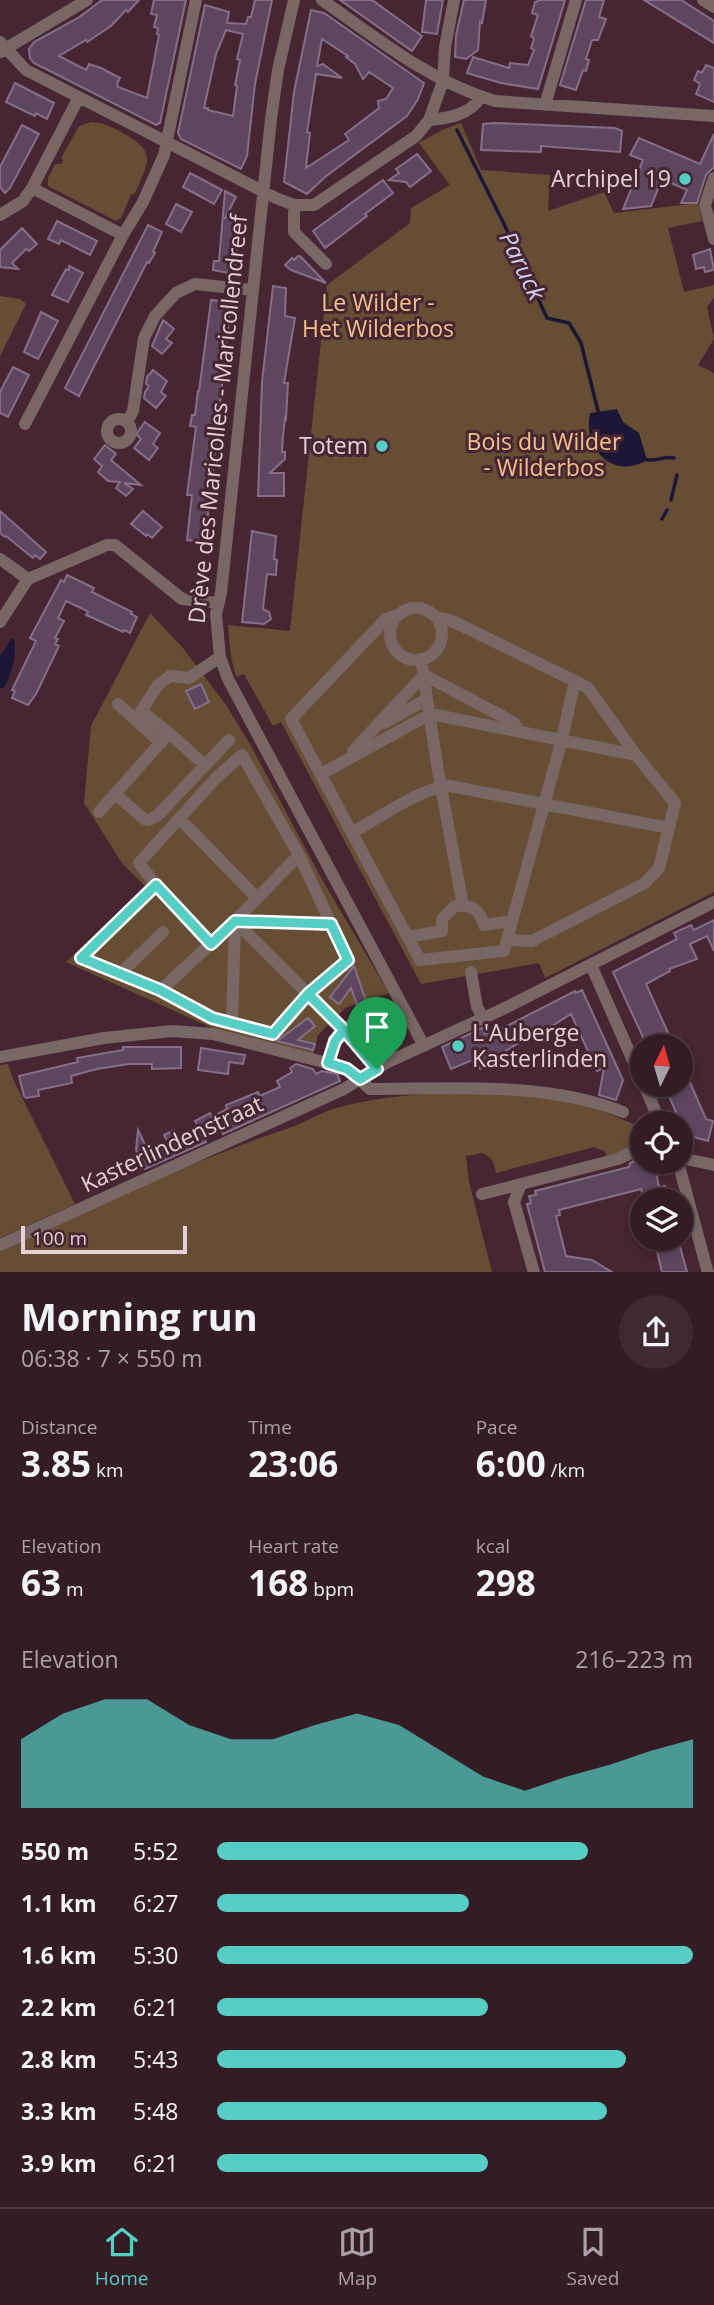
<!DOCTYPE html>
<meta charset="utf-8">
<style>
body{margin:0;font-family:"Open Sans",sans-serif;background:#3f2932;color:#f1f3f6;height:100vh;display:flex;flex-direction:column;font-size:26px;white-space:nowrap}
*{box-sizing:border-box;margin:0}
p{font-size:23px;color:#a9a1a7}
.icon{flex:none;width:38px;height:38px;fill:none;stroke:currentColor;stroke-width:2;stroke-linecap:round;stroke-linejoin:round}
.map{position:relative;height:1272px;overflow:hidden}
.drawer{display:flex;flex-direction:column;background:#341c25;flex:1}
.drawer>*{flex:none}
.needle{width:46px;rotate:5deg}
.fabs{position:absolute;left:630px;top:1034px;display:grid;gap:14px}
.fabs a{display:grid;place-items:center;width:63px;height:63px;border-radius:50%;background:#341c25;box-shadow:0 4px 10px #0003,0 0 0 2px #4e3a42;font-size:35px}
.scale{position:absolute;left:21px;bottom:18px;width:166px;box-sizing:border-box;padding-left:7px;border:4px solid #e5d0d6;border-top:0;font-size:19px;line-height:24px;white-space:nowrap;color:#e5d0d6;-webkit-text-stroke:5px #452631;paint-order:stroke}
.pin{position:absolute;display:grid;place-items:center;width:60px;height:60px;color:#fff;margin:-72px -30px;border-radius:50% 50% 50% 0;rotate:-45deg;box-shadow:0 0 7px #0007}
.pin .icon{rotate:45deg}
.round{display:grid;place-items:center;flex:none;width:74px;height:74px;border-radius:37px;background:#3f2932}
.head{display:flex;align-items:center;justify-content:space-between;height:119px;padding:0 21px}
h1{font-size:38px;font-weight:700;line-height:52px}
.stats{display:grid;grid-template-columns:repeat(3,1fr);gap:10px;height:119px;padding:7px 21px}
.stats div{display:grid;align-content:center}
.stats b{font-size:35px;font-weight:700}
.stats small{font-size:19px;font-weight:400}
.stats p{font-size:19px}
.chart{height:196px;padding:14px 21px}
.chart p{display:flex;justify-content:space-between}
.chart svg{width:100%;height:126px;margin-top:7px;fill:#56cec4;opacity:.7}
ul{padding:0 21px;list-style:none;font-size:23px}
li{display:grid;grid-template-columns:112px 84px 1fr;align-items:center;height:52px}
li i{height:18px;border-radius:9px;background:#56cec4}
.tabs{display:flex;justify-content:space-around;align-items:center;height:98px;border-top:2px solid #4e3a42;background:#341c25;font-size:19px;color:#a9a1a7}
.tabs a{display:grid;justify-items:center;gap:4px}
.tabs .selected{color:#56cec4}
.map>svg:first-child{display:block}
.green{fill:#664e35}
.water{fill:#1c1735}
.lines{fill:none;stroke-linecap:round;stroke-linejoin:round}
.stream{stroke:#1c1735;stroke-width:3.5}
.building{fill:#5d475f;stroke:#866e88;stroke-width:2;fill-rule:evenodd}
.minor{stroke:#786764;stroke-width:12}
.route-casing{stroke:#fff;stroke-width:14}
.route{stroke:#56cec4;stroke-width:9}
.poi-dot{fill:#56cec4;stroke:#452631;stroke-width:2.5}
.labels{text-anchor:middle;stroke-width:6;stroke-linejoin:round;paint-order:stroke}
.poi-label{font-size:23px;fill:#e5d0d6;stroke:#452631;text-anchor:end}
.park-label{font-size:23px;fill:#f3c08e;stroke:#452631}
.street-label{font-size:23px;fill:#e5d0d6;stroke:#452631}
.water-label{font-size:24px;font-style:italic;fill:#d4d0f6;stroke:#452631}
</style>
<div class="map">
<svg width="714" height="1273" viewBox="0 0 714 1273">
<rect width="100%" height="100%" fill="#452631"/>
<!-- green -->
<path class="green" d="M91 122C104 123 112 127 123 133 157 152 149 161 135 193L131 195 121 218 116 221 48 186V178L55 164H61L63 160 61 158 79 126Z
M461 123 481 170 550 175 548 211 604 192 614 213 698 203 702 221 668 228 684 292 714 285V298L707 307 714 339 698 365 714 373V892L545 978 539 963 421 984 281 722 273 726 244 674 236 677 231 657 228 625 290 631 327 285 410 223 411 208 450 185 419 143 442 130Z
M0 296 20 299 26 304 0 356Z
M150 613 183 648 226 705 250 744 320 876 389 993 345 1008 318 1035 313 1054 274 1045 210 1027 66 962 147 888 122 863 84 803 91 726Z
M8 1064 13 1079 75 1204 0 1238V1065Z
M444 1093C487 1095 533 1092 575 1103 599 1109 620 1118 642 1128V1146C628 1145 621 1154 608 1158L604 1151 594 1147 496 1173 492 1159 483 1153 466 1156 469 1182 492 1272 0 1273V1251C95 1208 190 1161 289 1128 304 1123 318 1114 333 1109 369 1098 406 1095 444 1093Z"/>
<!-- water -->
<path class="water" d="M617 409 623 422 639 433 647 460C623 475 597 463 590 435 588 428 589 420 590 413Z
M12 638 14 639C17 655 12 674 4 688H0V656Z"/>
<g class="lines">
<!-- stream -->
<path class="stream" d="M457 130 505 226 547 318 569 323 581 343 599 415
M644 459C655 463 664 455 674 458
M671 500 677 475
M662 519 667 510"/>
</g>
<!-- building -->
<path class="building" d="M102 0H139L128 12 126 10 111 26 87 42 86 40 59 56 86 70 89 64 101 68 120 78 117 84 118 87 147 98 159 35 157 34 158 28 154 27 157 15 151 14 154 0H186L160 123 156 125 34 63 30 58 29 49 34 42 78 18Z
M255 0H272L255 84 247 156 241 169 181 139 178 133 205 5 229 12 227 23 246 24 248 17H251ZM226 30 243 34 237 59 240 60 235 85 237 86 233 116 208 110V108H204L216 54Z
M340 0H372L422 36 412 51Z
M426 0H443L437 34 422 32Z
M464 0H486L482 23 480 22 478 50 466 59 455 57 456 35Z
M538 0H565L538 89 501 83 467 73 473 57 509 68 510 63 528 65 534 50 531 48 534 39 531 36 538 15 532 13 535 2H537Z
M586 0H604L599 17 606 19 598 40H592L586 59 589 60 586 71 583 70 576 90 560 85Z
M644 0H681L714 21V43Z
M311 10 324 13 424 83 418 99 407 116 325 177 307 194 284 182 294 92ZM322 39 348 56 346 57 355 64 363 79 369 72 393 88 386 99 378 101 379 108 345 134 349 140 306 168 310 133 307 132 316 74 342 78 323 64 317 66Z
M706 65 714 68V102L696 94 700 84 694 80 698 71 702 73Z
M15 83 54 103 47 119 36 113 35 116 6 102Z
M495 123 615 128 622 131 620 152 541 146V152L481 150 483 124Z
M22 125 39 134 10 188 5 193 0 187V167Z
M714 134V167L706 175 697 203H681L687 190 662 179 651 206 623 209 643 160 630 155 639 138 700 164Z
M417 154 431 171 410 187 406 182 389 180 399 173 396 169Z
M190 173 222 190 214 204 183 187Z
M383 180 393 193 365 214 367 216 325 248 313 231Z
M225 191 236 197 225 218 240 220 234 274 213 270 214 261H219Z
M176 204 192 212 181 232 166 224Z
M57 221 97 241 90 255 61 240 59 244 48 239Z
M148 225 162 232 153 252 155 253 149 263 147 262 79 396 65 388Z
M22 228 37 244 29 251 26 249 12 263 18 269 0 267V250Z
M710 249 714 270 705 272 704 267 696 269 693 255Z
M298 256H300L326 283 291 270 285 265 292 258 294 260Z
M69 266 83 273 68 302 52 295 66 269 69 270Z
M273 286 286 288 285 316 295 318 284 383H288L286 419 285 418 283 436 282 452H285V459L270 473H284V496H258L262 382Z
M211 300 231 302 205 542 187 540 192 495H187L196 427 190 426 192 415H195L198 391H199Z
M41 312 58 321 38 359 24 352Z
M163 320 174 329 166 339 172 343 162 354 152 346Z
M13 367 29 375 8 417 0 413V392Z
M153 370 167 381 161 392 166 396 156 408 144 398 145 392 149 386 146 384 147 377Z
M145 422 160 433 153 444 158 448 149 460 134 448 141 439 136 434Z
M105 445 116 454 111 460 141 485 124 483 133 489 126 496 116 488 120 482 108 481 98 472 102 466 94 459Z
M0 511 46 552 40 559 35 555 33 558 6 536 5 537 0 533Z
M143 511 162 527 152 538 147 534 146 536 131 524Z
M252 531 276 536 274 559 277 560 276 575 267 574 263 609 269 612 271 619 264 624 242 622Z
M67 575 94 588 92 592 132 612 131 614 137 617 130 633 124 630 123 632 93 618 86 615 88 612 83 609 66 601 58 618 64 621 55 638 58 639 55 644 59 646 36 694 28 705 12 698 15 691 12 690 36 641 30 638 61 580 64 582Z
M201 684 209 702 195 709 186 691Z
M714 920V951L707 936 690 944 697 959 669 969 670 971 646 984 674 1046H647L613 972 677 939 674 933 691 925 694 930Z
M354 966 366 1001 357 1005 351 988 339 1004 330 997Z
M582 990 623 1080 616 1100 599 1095 604 1068 597 1071 571 1014 541 1033H535L530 1038 519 1041 520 1042 504 1052 489 1057 491 1063 480 1069 475 1059 451 1069 442 1047 482 1028 485 1034 496 1029 497 1031 575 991 576 993Z
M308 1018 315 1026 298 1040 315 1044 313 1050 277 1041Z
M123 1047H181V1068L152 1069V1064H129L97 1069 71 1076 72 1083 38 1090 39 1096 26 1098 24 1096 19 1076 78 1062 77 1058 123 1050Z
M201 1048 245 1055 243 1064 229 1062 228 1074 198 1070Z
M681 1062 706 1119 713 1121 708 1141 686 1135 664 1085H681Z
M296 1064 313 1069 316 1074 322 1071 337 1074 340 1081 223 1134 218 1124 200 1131 206 1142 145 1169 136 1150 138 1130 148 1151 150 1150 151 1153 169 1144 164 1135 174 1130 178 1138 199 1128 195 1121 210 1113 212 1117 227 1109 226 1105 258 1092 260 1096 280 1087 277 1081 292 1072 290 1068Z
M638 1159 642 1162 660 1165 657 1177 659 1187 665 1186 668 1200H644L641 1189 559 1210 560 1215 556 1216 566 1256 592 1260 612 1272H545L527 1204 531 1203 529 1196 536 1195 535 1191 629 1167 630 1163Z
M654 1239H678L687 1272H662Z"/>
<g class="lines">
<!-- minor -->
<path class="minor" d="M294 0 278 70 271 119 227 537 221 593 216 614 220 657 228 679 424 1046
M322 0C377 38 430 82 495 101L714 116
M703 0 714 7
M0 42 26 70 276 198 294 205H314L416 136 429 120 443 81 445 47 454 0
M0 52 87 0
M545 105 576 0
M429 120C450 118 469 115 481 97
M714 178 705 205 714 239
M32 188 123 235
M294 205V232L326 264
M0 215 23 201 32 188 79 97
M107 431a12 12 0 1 1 24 0a12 12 0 1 1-24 0Z
M127 422 133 411 144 338 155 316 176 293 195 284 252 290
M25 424 123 235 143 202 164 155 196 0
M0 559 28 579 107 545H115L182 599 218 603
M390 634a26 26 0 1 1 52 0a26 26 0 1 1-52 0Z
M398 615 386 619 291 719 420 960 504 951 562 739 573 689 577 682 450 620 436 617
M0 622 28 579
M421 659 438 771 463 906
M118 704 161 743
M384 723 427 699
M169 733 199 760
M353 751 420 679 428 677 513 722 519 730
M321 774 423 718 436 715 636 755
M115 794 144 819 149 820 157 816 229 740
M99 812 169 733 141 711 158 685 170 676 189 678 220 657
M179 818 257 898
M353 832C377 819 424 786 450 786L669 828
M299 855 348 960 308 994 273 1034 212 1018 160 991 235 921Z
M156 885 81 958 160 991
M235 921 344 1030 377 1068
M235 921 331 924
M408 937 442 931V919L455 906C472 905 479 908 484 925L512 921
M507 940 532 941 645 883 659 868 675 803 636 755 588 688 577 682
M211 944 156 885 139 863 216 778 242 755 299 855
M591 965 642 1081
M471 972 477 1007 483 1018
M120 974 163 932
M232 1023 235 921
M0 1057 104 1038 172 1031 213 1034 347 1068 370 1089C454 1089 545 1081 623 1112
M328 1063C337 1034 341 1026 371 1015L388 1062
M644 1085 661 1124
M681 1158 714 1165
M678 1162 708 1273
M482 1194 521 1184
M0 1245 344 1089 388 1062 503 1009 714 902
M534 1273 514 1202 521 1184 618 1159 637 1150 642 1151"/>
</g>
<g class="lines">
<!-- route casing -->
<g class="route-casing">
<path id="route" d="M377 1069 344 1030 308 994 273 1034 212 1018 160 990 81 958 156 885 211 944 235 921 331 924 348 960 308 994 344 1030 335 1041 328 1063 347 1069 360 1079 377 1069"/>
</g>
<!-- route -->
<use href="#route" class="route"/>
</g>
<!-- markers -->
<g class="poi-dot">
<circle cx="685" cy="179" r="7"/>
<circle cx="382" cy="446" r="7"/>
<circle cx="458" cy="1046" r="7"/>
</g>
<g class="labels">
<!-- poi labels -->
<g class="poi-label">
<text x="671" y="187">Archipel 19</text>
<text x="368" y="454">Totem</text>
<text x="472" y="1041" text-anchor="start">L'Auberge<tspan x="472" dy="26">Kasterlinden</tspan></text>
</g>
<!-- park labels -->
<g class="park-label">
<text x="378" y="311">Le Wilder -<tspan x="378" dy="26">Het Wilderbos</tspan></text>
<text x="544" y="450">Bois du Wilder<tspan x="544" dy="26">- Wilderbos</tspan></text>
</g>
<!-- street labels -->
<g class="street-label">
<text transform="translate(218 419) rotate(-84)" y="8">Drève des Maricolles - Maricollendreef</text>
<text transform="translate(172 1144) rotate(-25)" y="8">Kasterlindenstraat</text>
</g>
<!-- water labels -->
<g class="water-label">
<text transform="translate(522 266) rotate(64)" y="8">Paruck</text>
</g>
</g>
</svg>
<div class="fabs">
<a><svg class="needle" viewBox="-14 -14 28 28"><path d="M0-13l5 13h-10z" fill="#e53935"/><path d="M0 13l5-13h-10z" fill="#a9a1a7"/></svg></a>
<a><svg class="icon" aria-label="locate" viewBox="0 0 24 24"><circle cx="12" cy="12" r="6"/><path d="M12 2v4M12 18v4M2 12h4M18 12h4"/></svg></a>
<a><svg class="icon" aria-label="layers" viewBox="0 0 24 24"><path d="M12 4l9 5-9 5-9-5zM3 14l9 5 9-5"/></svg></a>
</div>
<div class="scale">100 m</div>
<div class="pin" style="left:377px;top:1069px;background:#1e9e55"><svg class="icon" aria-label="arrive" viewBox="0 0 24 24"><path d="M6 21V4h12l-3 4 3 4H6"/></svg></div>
</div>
<section class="drawer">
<div class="head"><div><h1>Morning run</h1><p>06:38 · 7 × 550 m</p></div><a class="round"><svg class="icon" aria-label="share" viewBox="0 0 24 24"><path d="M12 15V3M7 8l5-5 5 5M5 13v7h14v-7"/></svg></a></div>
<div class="stats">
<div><p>Distance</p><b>3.85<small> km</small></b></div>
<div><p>Time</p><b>23:06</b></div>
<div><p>Pace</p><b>6:00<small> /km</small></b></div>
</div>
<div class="stats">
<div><p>Elevation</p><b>63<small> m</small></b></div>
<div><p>Heart rate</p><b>168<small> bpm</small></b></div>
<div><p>kcal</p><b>298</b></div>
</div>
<div class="chart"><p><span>Elevation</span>216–223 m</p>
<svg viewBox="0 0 160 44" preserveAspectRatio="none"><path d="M0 44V20L10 11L20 6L30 6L40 15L50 20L60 20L70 15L80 11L90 15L100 24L110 33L120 38L130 33L140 29L150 24L160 20V44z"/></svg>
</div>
<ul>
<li><b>550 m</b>5:52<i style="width:78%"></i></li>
<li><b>1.1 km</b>6:27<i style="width:53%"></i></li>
<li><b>1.6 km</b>5:30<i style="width:100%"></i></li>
<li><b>2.2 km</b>6:21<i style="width:57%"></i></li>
<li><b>2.8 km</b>5:43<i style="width:86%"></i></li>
<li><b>3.3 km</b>5:48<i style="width:82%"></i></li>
<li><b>3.9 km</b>6:21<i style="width:57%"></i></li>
</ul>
</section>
<nav class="tabs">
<a class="selected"><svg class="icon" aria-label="home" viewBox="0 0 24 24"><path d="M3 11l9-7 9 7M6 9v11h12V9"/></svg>Home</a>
<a><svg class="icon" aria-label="map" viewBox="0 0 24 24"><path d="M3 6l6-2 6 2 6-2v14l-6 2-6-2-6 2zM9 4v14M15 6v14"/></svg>Map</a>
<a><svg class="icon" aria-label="saved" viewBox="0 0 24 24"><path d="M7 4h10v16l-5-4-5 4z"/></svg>Saved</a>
</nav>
